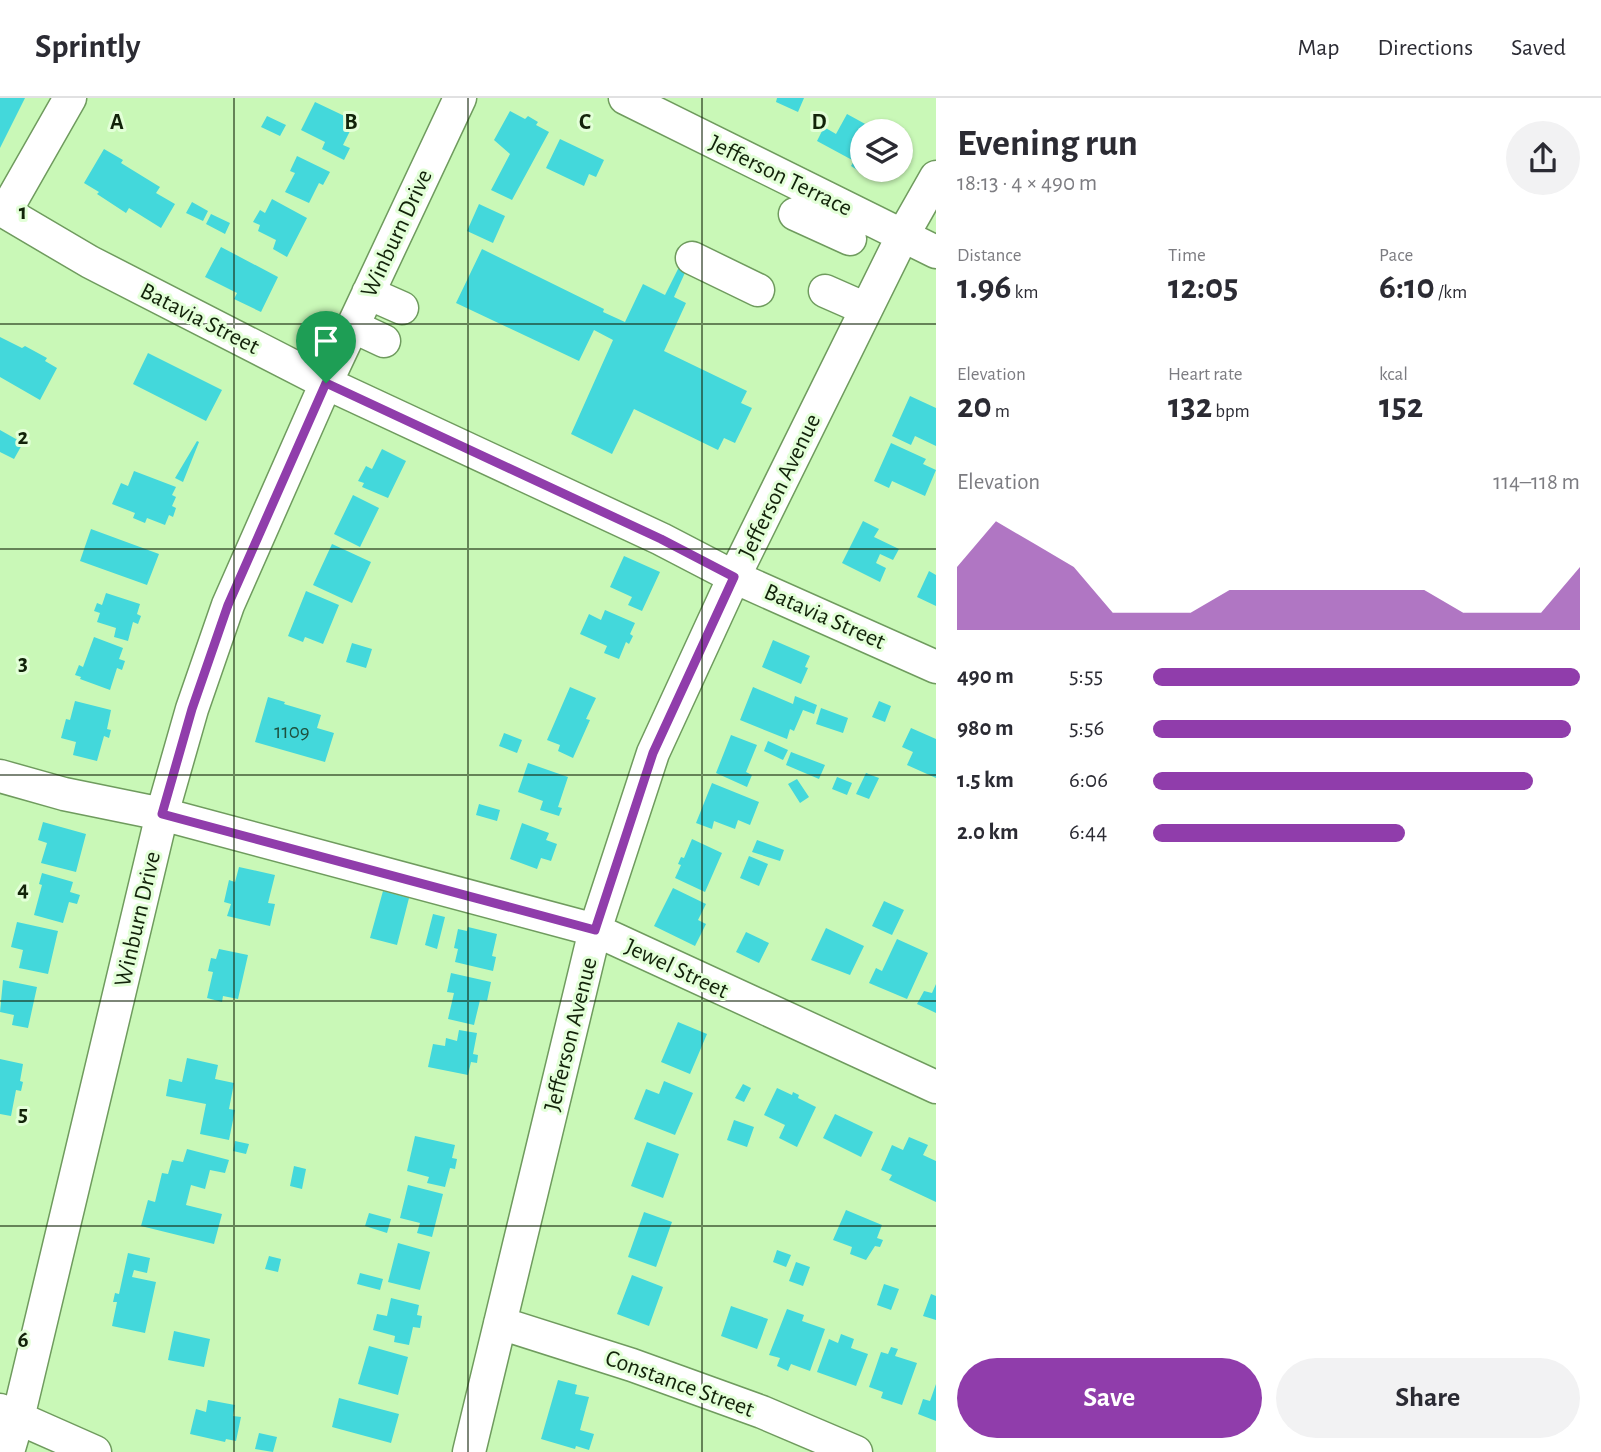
<!DOCTYPE html>
<meta charset="utf-8">
<style>
body{margin:0;font-family:"Alegreya Sans",sans-serif;background:#f2f2f3;color:#2b2b33;height:100vh;display:flex;flex-direction:column;font-size:26px;white-space:nowrap}
*{box-sizing:border-box;margin:0}
p{font-size:23px;color:#7c7c81}
.icon{flex:none;width:38px;height:38px;fill:none;stroke:currentColor;stroke-width:2;stroke-linecap:round;stroke-linejoin:round}
.map{position:relative;flex:1;overflow:hidden}
.side{display:flex;flex-direction:column;background:#fff;width:665px}
.side>*{flex:none}
.buttons{position:absolute;left:850px;top:21px;display:grid;gap:14px}
.buttons a{display:grid;place-items:center;width:63px;height:63px;border-radius:50%;background:#fff;box-shadow:0 2px 5px #0004;font-size:35px}
.pin{position:absolute;display:grid;place-items:center;width:60px;height:60px;color:#fff;margin:-72px -30px;border-radius:50% 50% 50% 0;rotate:-45deg;box-shadow:0 0 7px #0007}
.pin .icon{rotate:45deg}
.round{display:grid;place-items:center;flex:none;width:74px;height:74px;border-radius:37px;background:#f2f2f3}
.headline{display:flex;align-items:center;justify-content:space-between;height:119px;padding:0 21px}
h1{font-size:38px;font-weight:600;line-height:52px}
.metrics{display:grid;grid-template-columns:repeat(3,1fr);gap:10px;height:119px;padding:7px 21px}
.metrics div{display:grid;align-content:center}
.metrics b{font-size:35px;font-weight:600}
.metrics small{font-size:19px;font-weight:400}
.metrics p{font-size:19px}
.chart{height:196px;padding:14px 21px}
.chart p{display:flex;justify-content:space-between}
.chart svg{width:100%;height:126px;margin-top:7px;fill:#903dab;opacity:.7}
.cta{display:flex;gap:14px;margin-top:auto;padding:14px 21px}
.cta a{flex:1;height:80px;border-radius:42px;background:#903dab;color:#fff;font-size:28px;font-weight:600;line-height:80px;text-align:center}
.cta a+a{background:#f2f2f3;color:#2b2b33}
ul{padding:0 21px;list-style:none;font-size:23px}
li{display:grid;grid-template-columns:112px 84px 1fr;align-items:center;height:52px}
li i{height:18px;border-radius:9px;background:#903dab}
header{display:flex;align-items:center;gap:42px;box-sizing:border-box;height:98px;padding:0 35px;background:#fff;border-bottom:2px solid #e1e1e2}
header strong{font-size:33px}
nav{display:flex;gap:38px;margin-inline-start:auto;font-size:24px}
main{display:flex;flex:1;min-height:0}
.map>svg:first-child{display:block}
.building{fill:#43d8db}
.lines{fill:none;stroke-linecap:round;stroke-linejoin:round}
.minor-casing{stroke:#6f9b5e;stroke-width:35}
.minor{stroke:#fff;stroke-width:32}
.route-casing{stroke:#fff;stroke-width:14}
.route{stroke:#903dab;stroke-width:9}
.grid{fill:none;stroke:#12230a;stroke-width:2;stroke-opacity:0.55}
.labels{text-anchor:middle;stroke-width:6;stroke-linejoin:round;paint-order:stroke}
.number-label{font-size:21px;fill:#1e503e}
.street-label{font-size:24px;fill:#12230a;stroke:#e3ffd8}
.grid-label{font-size:23px;text-anchor:middle;font-weight:bold;fill:#12230a;stroke:#e3ffd8;stroke-width:6;stroke-linejoin:round;paint-order:stroke}
</style>
<header>
<strong>Sprintly</strong>
<nav><a>Map</a><a>Directions</a><a>Saved</a></nav>
</header>
<main>
<div class="map">
<svg width="936" height="1354" viewBox="0 0 936 1354">
<rect width="100%" height="100%" fill="#c9f8b7"/>
<!-- building -->
<path class="building" d="M0 0H25L0 50Z
M777 0H804L798 14 776 4Z
M315 4 355 23 343 47 350 50 344 62 322 51 325 44 301 32Z
M510 13 525 21 528 18 538 24 536 27 549 34 512 102 491 92 510 56 494 42Z
M847 16 878 33H863V72H868L865 77 851 68 854 63 817 43 824 29 836 36Z
M267 18 286 27 280 38 261 29Z
M560 41 604 62 596 79 589 76 584 88 546 70Z
M104 51 123 62 121 65 160 89 156 95 175 106 161 130 129 110 126 115 97 96 99 94 84 85Z
M297 58 330 74 323 87 319 85 309 105 285 94 295 75 290 73Z
M272 101 307 120 287 159 273 151 276 142 258 133 260 127 253 124 260 112 265 115Z
M192 104 208 113 203 123 186 115Z
M479 106 505 118 493 145 467 133Z
M211 116 230 125 225 136 206 126Z
M221 149 278 179 261 214 234 201 237 195 205 179Z
M482 151 604 211 603 214 625 224 643 186 665 197 681 165 688 168 674 199 686 205 664 253 747 293 741 305 752 310 735 345 724 340 718 352 634 311 612 356 571 336 613 242 594 232 579 263 456 205Z
M0 239 22 250 25 248 47 260 45 263 57 270 40 302 0 279Z
M148 255 222 292 206 323 133 286Z
M910 298 936 310V348L915 338 911 347 892 338Z
M0 332 23 345 14 361 0 354Z
M197 343 199 344 183 384 175 380Z
M891 345 926 361 923 366 936 372 925 398 892 383 889 390 874 383Z
M382 351 406 363 388 400 362 389 364 385 358 383 366 368 372 371Z
M134 373 176 389 172 397 176 399 172 408 176 410 173 419 169 417 165 427 147 420 145 425 133 420 135 415 112 406 121 385 128 388Z
M353 397 379 410 360 449 334 436Z
M863 423 879 431 874 439 899 451 893 462 880 456 876 465 886 470 880 484 842 465Z
M91 431 159 456 147 487 80 463Z
M332 446 371 464 352 505 313 487Z
M624 458 660 474 642 513 628 507 632 499 610 489Z
M929 473 936 477V508L917 499Z
M306 493 339 507 323 546 305 539 303 544 288 538Z
M106 495 140 506 137 516 141 518 138 526 133 524 128 543 114 539 116 530 97 524 100 515 94 513 97 505 102 507Z
M605 512 635 525 630 536 633 538 629 546 626 544 619 561 604 555 607 548 580 536 589 516 601 522Z
M94 539 123 550 119 561 125 563 122 572 117 570 110 592 80 581 81 579 75 577 79 567 83 569Z
M773 542 810 558 805 569 808 570 801 586 762 569Z
M352 545 372 551 366 570 346 564Z
M570 589 596 600 586 621 590 622 573 660 558 653 560 647 547 642Z
M753 589 793 606 795 598 817 607 814 616 803 612 794 633 790 631 787 641 740 622Z
M268 599 285 604 284 606 321 617 317 630 334 635 325 664 255 644Z
M75 603 111 612 107 631 111 632 109 640 104 638 97 663 73 657 76 644 61 640 66 621 70 622Z
M879 603 891 608 885 624 872 619Z
M821 610 848 620 843 635 816 626Z
M911 630 936 641V680L907 667 913 654 902 649Z
M504 635 522 642 517 655 499 648Z
M731 637 757 647 746 674 752 677 747 689 716 675Z
M768 643 788 652 783 662 764 653Z
M791 654 825 667 819 681 786 667Z
M528 665 568 679 558 709 562 710 559 718 540 712 543 703 518 694Z
M866 675 879 680 869 701 856 696Z
M837 679 852 685 847 697 832 691Z
M797 681 809 699 800 705 788 686Z
M712 685 759 704 750 727 738 722 735 731 714 723 712 731 696 725Z
M479 706 500 712 497 723 476 717Z
M43 724 86 736 76 774 41 765 47 745 38 742Z
M522 725 549 735 546 742 557 746 551 763 541 760 537 771 510 761Z
M692 741 722 755 705 794 675 780 681 767 678 766 681 759 684 760Z
M757 742 784 752 780 763 752 754Z
M749 758 768 766 759 788 740 780Z
M239 769 275 777 268 805 275 806 270 828 227 818 231 806 224 804 229 782 235 784Z
M42 775 73 784 70 794 80 797 77 806 69 804 63 825 34 817 42 787 39 786Z
M673 790 706 806 698 822 706 826 695 848 654 828Z
M383 793 409 800 397 847 370 840Z
M884 803 904 812 892 837 872 828Z
M433 816 445 819 437 851 425 847Z
M17 824 58 833 48 876 19 870 23 852 11 849Z
M468 829 497 836 492 858 496 859 493 873 455 864 458 851 454 850 458 831 467 833Z
M826 830 864 848 850 877 811 862Z
M746 834 769 845 759 865 736 854Z
M897 841 928 855 907 901 869 885 876 870 882 873Z
M219 851 248 857 238 901 223 898 222 904 207 900 213 874 208 873 211 860 216 861Z
M451 875 491 884 487 903 480 902 474 927 448 921 454 895 447 894Z
M3 882 37 889 28 930 12 927 14 917 0 914Z
M936 886V915L917 906 924 893 932 895Z
M678 924 707 936 690 976 661 964Z
M459 932 477 935 473 956 478 957 477 965 471 964 468 977 428 969 433 946 445 948 446 940 457 943Z
M187 960 218 967 215 981 234 985 229 1011 235 1012 229 1042 200 1036 206 1006 166 998 169 981 182 984Z
M0 961 23 966 20 983 23 984 21 993 16 992 11 1018 0 1016Z
M664 983 693 995 675 1037 634 1021 646 991 659 996Z
M743 986 751 990 744 1004 735 1000Z
M777 990 792 997 793 994 799 997 798 1000 816 1009 797 1049 779 1040 785 1027 764 1017Z
M835 1016 873 1034 861 1059 823 1040Z
M734 1022 754 1029 747 1049 727 1042Z
M415 1038 455 1047 452 1060 457 1061 455 1071 450 1070 445 1089 427 1085 429 1079 407 1073Z
M909 1039 928 1047 923 1057 936 1063V1104L889 1082 892 1077 881 1072 892 1047 903 1052Z
M235 1043 249 1046 246 1056 233 1053Z
M647 1044 679 1056 663 1100 631 1088Z
M187 1051 229 1062 225 1075 210 1072 205 1091 191 1087 186 1107 222 1116 214 1146 141 1128 148 1102 155 1104 162 1075 168 1076 172 1062 183 1064Z
M294 1068 306 1071 302 1091 290 1088Z
M408 1087 443 1096 432 1139 417 1135 420 1125 400 1120Z
M846 1112 882 1127 877 1140 883 1142 880 1149 875 1148 866 1162 850 1156 852 1149 833 1142Z
M644 1114 672 1124 656 1169 628 1159Z
M369 1115 391 1121 387 1135 365 1128Z
M398 1145 430 1154 420 1192 388 1184Z
M777 1152 791 1157 786 1169 773 1164Z
M128 1155 150 1160 147 1175 134 1172 132 1179 156 1184 145 1235 112 1228 117 1204H113L115 1195 119 1196Z
M269 1158 281 1161 278 1174 265 1171Z
M796 1164 810 1169 803 1188 789 1183Z
M360 1175 383 1181 380 1192 357 1186Z
M632 1177 663 1189 649 1228 617 1216Z
M884 1186 899 1191 891 1212 877 1207Z
M931 1196 936 1198V1222L923 1218Z
M391 1200 419 1207 417 1217 422 1218 420 1230 413 1229 409 1247 394 1244 395 1238 373 1232 377 1216 387 1218Z
M731 1208 768 1221 757 1251 721 1238Z
M787 1211 804 1217 802 1223 825 1231 810 1273 791 1266 788 1273 777 1268 780 1260 769 1257Z
M174 1233 210 1241 204 1269 168 1262Z
M841 1236 854 1241 851 1250 868 1256 856 1288 817 1274 829 1241 838 1245Z
M369 1248 408 1259 398 1297 358 1286Z
M891 1249 898 1251 895 1258 917 1265 902 1307 881 1300 883 1294 869 1289 881 1254 888 1256Z
M558 1282 577 1287 575 1296 589 1299 580 1332 594 1336 589 1352 576 1348 575 1351 541 1341Z
M936 1286V1323L918 1316 923 1301 930 1303Z
M339 1300 399 1316 391 1345 332 1329Z
M208 1302 235 1307 233 1318 241 1319 236 1343 226 1341 225 1344 190 1336 196 1311 206 1314Z
M259 1335 277 1339 273 1354 255 1351Z"/>
<g class="lines">
<!-- minor casing -->
<g class="minor-casing">
<path id="minor" d="M625 0 936 154
M0 111 90 164 326 285 661 441 734 479 936 569
M5 114 70 0
M795 116 850 141
M692 160 758 192
M825 193 866 211
M368 195 402 210
M352 228 384 243
M0 678 64 696 162 716 595 832 936 989
M500 1225 632 1267 762 1314 856 1354
M0 1312 95 1354
M8 1354 18 1320 162 716 192 611 228 507 326 285 460 0
M469 1354 595 832 653 655 734 479 903 137 936 79"/>
</g>
<!-- minor -->
<use href="#minor" class="minor"/>
</g>
<g class="lines">
<!-- route casing -->
<g class="route-casing">
<path id="route" d="M326 285 661 441 734 479 653 655 595 832 162 716 192 611 228 507Z"/>
</g>
<!-- route -->
<use href="#route" class="route"/>
</g>
<!-- grid -->
<path class="grid" d="M234 0V1354M468 0V1354M702 0V1354M0 226H936M0 451H936M0 677H936M0 903H936M0 1128H936"/>
<g class="labels">
<!-- number labels -->
<g class="number-label">
<text x="292" y="640">1109</text>
</g>
<!-- street labels -->
<g class="street-label">
<text transform="translate(781 77) rotate(26)" y="8">Jefferson Terrace</text>
<text transform="translate(396 135) rotate(-65)" y="8">Winburn Drive</text>
<text transform="translate(200 220) rotate(27)" y="8">Batavia Street</text>
<text transform="translate(779 388) rotate(-64)" y="8">Jefferson Avenue</text>
<text transform="translate(825 518) rotate(24)" y="8">Batavia Street</text>
<text transform="translate(137 821) rotate(-77)" y="8">Winburn Drive</text>
<text transform="translate(677 870) rotate(25)" y="8">Jewel Street</text>
<text transform="translate(570 936) rotate(-76)" y="8">Jefferson Avenue</text>
<text transform="translate(680 1285) rotate(20)" y="8">Constance Street</text>
</g>
</g>
<g class="grid-label">
<text x="117" y="31">A</text>
<text x="351" y="31">B</text>
<text x="585" y="31">C</text>
<text x="819" y="31">D</text>
<text x="23" y="121">1</text>
<text x="23" y="346">2</text>
<text x="23" y="572">3</text>
<text x="23" y="798">4</text>
<text x="23" y="1023">5</text>
<text x="23" y="1249">6</text>
</g>
</svg>
<div class="buttons">
<a><svg class="icon" aria-label="layers" viewBox="0 0 24 24"><path d="M12 4l9 5-9 5-9-5zM3 14l9 5 9-5"/></svg></a>
</div>
<div class="pin" style="left:326px;top:285px;background:#1e9e55"><svg class="icon" aria-label="arrive" viewBox="0 0 24 24"><path d="M6 21V4h12l-3 4 3 4H6"/></svg></div>
</div>
<section class="side">
<div class="headline"><div><h1>Evening run</h1><p>18:13 · 4 × 490 m</p></div><a class="round"><svg class="icon" aria-label="share" viewBox="0 0 24 24"><path d="M12 15V3M7 8l5-5 5 5M5 13v7h14v-7"/></svg></a></div>
<div class="metrics">
<div><p>Distance</p><b>1.96<small> km</small></b></div>
<div><p>Time</p><b>12:05</b></div>
<div><p>Pace</p><b>6:10<small> /km</small></b></div>
</div>
<div class="metrics">
<div><p>Elevation</p><b>20<small> m</small></b></div>
<div><p>Heart rate</p><b>132<small> bpm</small></b></div>
<div><p>kcal</p><b>152</b></div>
</div>
<div class="chart"><p><span>Elevation</span>114–118 m</p>
<svg viewBox="0 0 160 44" preserveAspectRatio="none"><path d="M0 44V22L10 6L20 14L30 22L40 38L50 38L60 38L70 30L80 30L90 30L100 30L110 30L120 30L130 38L140 38L150 38L160 22V44z"/></svg>
</div>
<ul>
<li><b>490 m</b>5:55<i style="width:100%"></i></li>
<li><b>980 m</b>5:56<i style="width:98%"></i></li>
<li><b>1.5 km</b>6:06<i style="width:89%"></i></li>
<li><b>2.0 km</b>6:44<i style="width:59%"></i></li>
</ul>
<div class="cta"><a>Save</a><a>Share</a></div>
</section>
</main>
